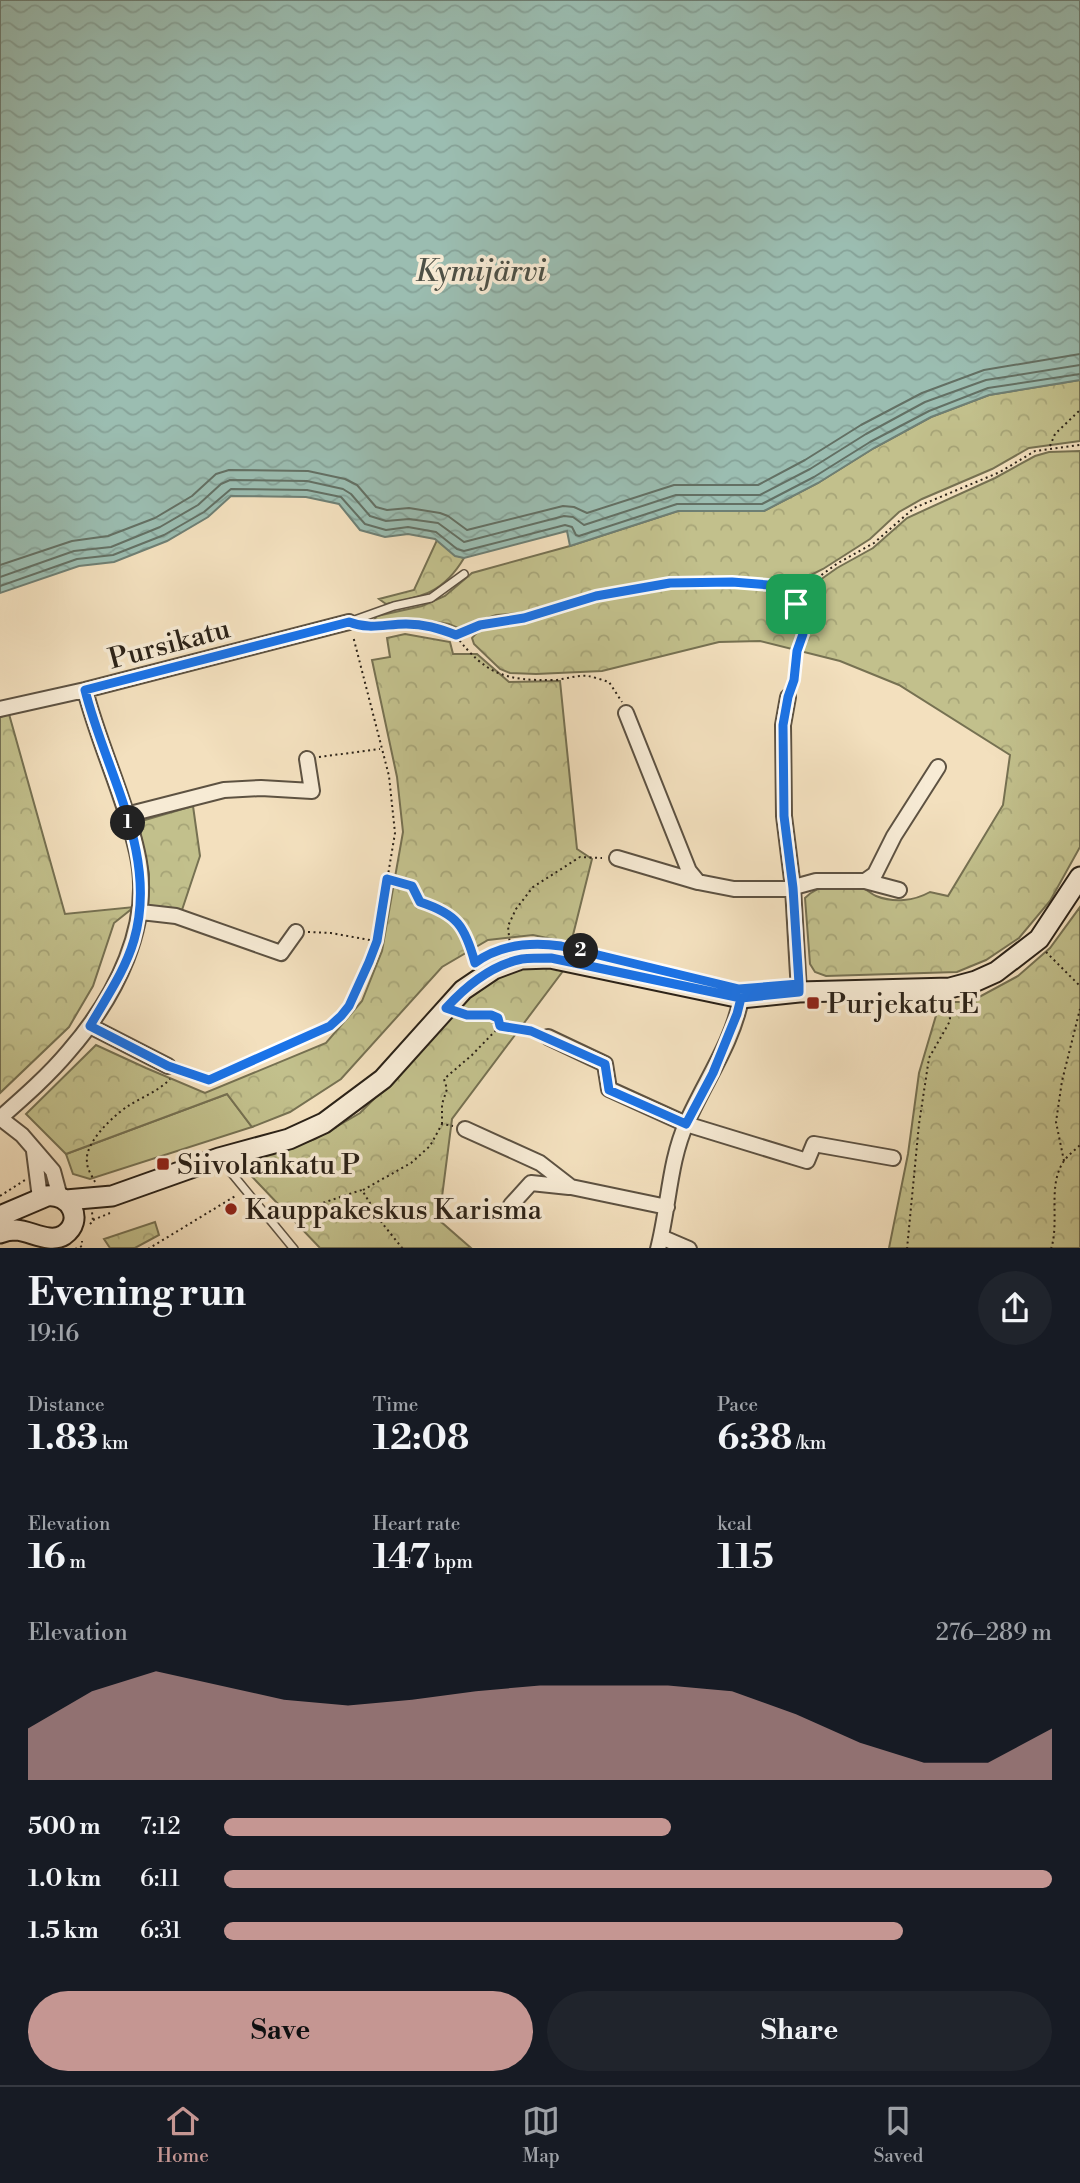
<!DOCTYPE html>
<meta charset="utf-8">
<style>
body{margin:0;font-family:"Libre Bodoni",serif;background:#20242c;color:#f1f3f6;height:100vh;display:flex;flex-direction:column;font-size:26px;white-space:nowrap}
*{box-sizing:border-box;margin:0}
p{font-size:23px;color:#9ea1a6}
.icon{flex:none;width:38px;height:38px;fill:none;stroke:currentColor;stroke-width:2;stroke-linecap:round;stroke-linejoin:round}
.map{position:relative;height:1248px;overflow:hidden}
.sheet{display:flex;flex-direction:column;background:#171b24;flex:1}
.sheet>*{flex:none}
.pin{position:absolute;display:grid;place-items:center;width:60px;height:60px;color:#fff;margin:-30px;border-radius:14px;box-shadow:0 4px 10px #0006}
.km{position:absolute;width:35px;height:35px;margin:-18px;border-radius:50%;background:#222;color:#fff;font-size:19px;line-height:35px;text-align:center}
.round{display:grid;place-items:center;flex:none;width:74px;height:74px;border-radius:37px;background:#20242c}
.head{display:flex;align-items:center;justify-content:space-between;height:119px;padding:0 28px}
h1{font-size:38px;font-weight:700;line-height:52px}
.metrics{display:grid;grid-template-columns:repeat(3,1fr);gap:10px;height:119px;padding:7px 28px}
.metrics div{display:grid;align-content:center}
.metrics b{font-size:35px;font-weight:700}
.metrics small{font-size:19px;font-weight:400}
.metrics p{font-size:19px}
.chart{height:196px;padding:14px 28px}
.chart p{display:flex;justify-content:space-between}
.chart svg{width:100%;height:126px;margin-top:7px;fill:#c59692;opacity:.7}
.primary-button{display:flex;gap:14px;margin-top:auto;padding:14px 28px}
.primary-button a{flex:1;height:80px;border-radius:42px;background:#c59692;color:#111;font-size:28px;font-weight:700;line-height:80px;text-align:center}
.primary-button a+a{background:#20242c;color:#f1f3f6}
ul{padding:0 28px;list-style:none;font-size:23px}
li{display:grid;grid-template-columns:112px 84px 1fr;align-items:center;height:52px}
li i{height:18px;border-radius:9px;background:#c59692}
.menu{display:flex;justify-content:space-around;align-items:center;height:98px;border-top:2px solid #363941;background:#171b24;font-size:19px;color:#9ea1a6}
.menu a{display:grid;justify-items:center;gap:4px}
.menu .on{color:#c59692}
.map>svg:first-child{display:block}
.grass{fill:#c2c08c;stroke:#767152;stroke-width:2}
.forest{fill:url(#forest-crowns);stroke:#767152;stroke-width:2}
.water{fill:url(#water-waves);stroke:#6e7f74;stroke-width:2}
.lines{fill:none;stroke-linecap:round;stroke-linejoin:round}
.shore{stroke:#637064;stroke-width:2}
.lane-casing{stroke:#5d5242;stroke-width:10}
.street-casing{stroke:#5d5242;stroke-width:18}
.secondary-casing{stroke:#2b2218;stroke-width:23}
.path{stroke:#2b2218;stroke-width:2;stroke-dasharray:2 3.5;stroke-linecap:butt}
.lane{stroke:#f7ebd5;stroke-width:7}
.street{stroke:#f7ebd5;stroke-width:14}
.secondary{stroke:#f7ebd5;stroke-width:19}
.route-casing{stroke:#fff;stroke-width:14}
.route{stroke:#1a73e8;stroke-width:9}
.poi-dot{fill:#8f2418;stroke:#f7ebd5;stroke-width:2.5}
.labels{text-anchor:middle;stroke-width:7;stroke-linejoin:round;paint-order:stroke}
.street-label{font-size:28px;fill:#2b2218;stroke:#f7ebd5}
.poi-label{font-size:28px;fill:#2b2218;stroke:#f7ebd5;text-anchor:start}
.water-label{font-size:30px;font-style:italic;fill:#4d5046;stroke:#f7ebd5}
</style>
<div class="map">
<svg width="1080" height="1249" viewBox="0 0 1080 1249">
<defs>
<pattern id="forest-crowns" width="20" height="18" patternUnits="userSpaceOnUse" patternTransform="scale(1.75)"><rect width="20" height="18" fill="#c2c08c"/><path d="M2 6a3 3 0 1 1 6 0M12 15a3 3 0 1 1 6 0" fill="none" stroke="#a7a578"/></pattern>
<pattern id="water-waves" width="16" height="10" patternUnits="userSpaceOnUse" patternTransform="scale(1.75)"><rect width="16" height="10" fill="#9bbdb1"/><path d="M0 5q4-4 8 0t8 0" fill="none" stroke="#86a298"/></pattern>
</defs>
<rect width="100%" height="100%" fill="#f3e0be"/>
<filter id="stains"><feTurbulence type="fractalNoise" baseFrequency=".00286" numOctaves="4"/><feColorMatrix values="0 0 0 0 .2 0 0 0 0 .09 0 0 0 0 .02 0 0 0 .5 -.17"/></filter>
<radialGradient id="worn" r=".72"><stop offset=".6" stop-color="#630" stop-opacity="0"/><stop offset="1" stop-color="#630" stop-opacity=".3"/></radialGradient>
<!-- grass -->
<path class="grass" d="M227 1094 252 1127 90 1179 73 1174 66 1154Z"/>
<!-- forest -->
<path class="forest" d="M1080 380V441L1029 448 992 469 922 499 899 512 870 539 823 569 807 577 794 581 739 578H673L596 591 521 613 496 615 458 628 449 624 424 620H374L377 616 422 606 445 596 472 573 570 546 678 511H764L818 483 874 448 931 417 989 395Z
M1080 451V847L1050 901 1019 938 986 960 957 972 826 976 815 972 810 964 805 898C820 883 842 882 862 888 867 889 871 894 876 896 894 903 914 901 930 892L948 896 1003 805 1010 755 899 685 840 661 760 641 719 642 602 671 536 674 510 673 500 669 474 644 472 638C486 620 517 624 537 619 558 613 578 604 599 599 668 583 734 586 803 592L837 568 873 548 907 518 995 478 1035 456 1049 452Z
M437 540 455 555 464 558C444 592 423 597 386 604L379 599 414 590Z
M405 634 450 642 453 654H477L509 682 560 681 577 849 592 859 571 943 533 935 488 940 442 967 341 1079 290 1112 252 1127 227 1094 66 1154 26 1114 96 1045 146 1068 205 1093 326 1043 362 1001 382 951 403 832 397 777 372 660 390 657 387 638Z
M9 714 65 914 134 907 114 923 93 986 69 1027 0 1093V717Z
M193 806 200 856 182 910 148 908 149 874 138 822Z
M1080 907V1248H889L908 1154 919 1073 940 1002H970L1018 976 1050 948Z
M526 967H566L452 1119 439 1220 471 1248H320L240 1164 315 1139 360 1113 397 1076 462 1002 492 980Z
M155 1222 159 1235 135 1248H110L104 1239Z"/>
<!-- water -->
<path class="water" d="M0 0H1080V380L989 395 931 417 874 448 818 483 764 511H678L570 546 567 531 464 558 455 556 435 539 408 534 385 537 360 530 339 504 306 497 231 496 208 517 167 541 114 562 79 566 0 593Z"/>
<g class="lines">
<!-- shore -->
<path class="shore" d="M0 565 72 541 108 536 155 518 192 496 216 474 229 470 308 471 345 479 357 485 376 507 387 510 409 508 440 513 448 516 467 530 563 506 574 507 587 513 674 485H758L805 460 861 425 922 393 984 370 1080 354
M0 577 74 551 111 547 160 527 198 505 221 484 230 480 307 481 343 489 351 494 370 516 386 521 409 519 438 523 464 542 564 516 573 517 584 525 676 495H760L810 469 866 434 925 402 986 380 1080 365
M0 586 77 559 113 555 164 535 204 512 231 489 307 490 341 497 365 524 386 530 408 527 436 532 457 549 464 551 565 525 572 527 576 535 579 536 677 504H762L814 477 870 442 929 411 988 388 1080 374"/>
<!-- lane casing -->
<g class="lane-casing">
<path id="lane" d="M349 622 394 606 431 598 464 574
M220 1159 294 1249"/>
</g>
<!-- street casing -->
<g class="street-casing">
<path id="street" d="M788 697 783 725 784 816 793 888 799 992
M0 709 85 690 349 622
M626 713 689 871 698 882 734 889H787L816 881H865L875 874 894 836 938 767
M126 815 224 790 261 788 312 791 307 759
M617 858 698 882
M865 881 899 890
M141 912 176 916 281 953 296 932
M90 1026 168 1066
M548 1037 605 1064 609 1089 686 1124 807 1161 814 1144 893 1158
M0 1118C24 1097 49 1075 69 1051 115 998 154 924 137 852 125 797 99 745 85 690
M0 1118 22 1135 53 1171 60 1197
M465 1129 540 1163 571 1187 667 1207
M34 1151 40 1198
M511 1205 531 1183 569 1187
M661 1237 689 1249
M658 1249C669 1207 669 1161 687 1122 704 1083 734 1040 741 998"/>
</g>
<!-- secondary casing -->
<g class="secondary-casing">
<path id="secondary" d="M66 1200 112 1196 219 1158 289 1139 324 1123 383 1079 463 990 494 969 521 959 550 958 741 998 799 992 950 988 976 981 996 972 1039 939 1080 877
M0 1216 47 1196C70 1193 85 1220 64 1235 50 1244 31 1231 16 1230 11 1230 5 1231 0 1233"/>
</g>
<!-- path -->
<path class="path" d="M1050 446 1055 434 1080 410
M366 627C402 623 422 621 456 635L479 625 524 618 596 596 670 583 732 582 794 588 816 579 838 563 874 543 914 508 1000 472 1035 451 1080 445
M456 636C486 675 506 681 555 680 566 679 577 675 588 676 594 677 602 680 609 682L622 702
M793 683 797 651 803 634V622L796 604 794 588
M319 757 380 749
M388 879 412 886 420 902C457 914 465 924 474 962
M308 932 331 933 375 941
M510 946 508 926 516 909 533 887 580 857 602 858
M1046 952 1080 986
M462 1014 491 1015 498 1018 500 1025
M181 1071 209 1080 330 1026 341 1016 349 1006 377 941 395 833 389 776 353 636
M442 1124V1104L447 1089 444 1079 472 1055 500 1026 536 1033
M1064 1161 1056 1122 1062 1081 1080 1009
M95 1182C92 1176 87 1169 87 1162 84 1143 113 1116 128 1106 142 1097 159 1091 170 1079
M363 1190 411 1163 430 1146 442 1124 453 1126
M0 1196 25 1180
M281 1215C309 1209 335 1198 362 1190L382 1223 403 1249
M93 1220 110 1213
M90 1224 93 1221 92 1212
M75 1249 82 1246V1241
M148 1249 237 1195
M907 1249 919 1124 929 1058 950 1021V1005
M1051 1249C1060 1221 1047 1185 1064 1161 1068 1155 1075 1150 1080 1145"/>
<!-- lane -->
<use href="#lane" class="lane"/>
<!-- street -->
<use href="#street" class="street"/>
<!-- secondary -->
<use href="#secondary" class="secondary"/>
</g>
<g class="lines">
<!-- route casing -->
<g class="route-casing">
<path id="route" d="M796 604 794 587 732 582 670 583 596 596 524 618 480 625 456 635C438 628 424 624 406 624 385 624 369 630 349 622L85 690C105 771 159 854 134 940 125 971 106 998 90 1026L168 1066 209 1080 330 1026 341 1016 349 1006 369 962 377 941 387 879 412 886 420 902C457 914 465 926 475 963 499 945 531 942 561 946L739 989 799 984V992L741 998 737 1014 713 1073 686 1124 609 1090 605 1064 531 1031 500 1026 498 1018 491 1015H467L446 1008C466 986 491 965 522 959 531 958 541 958 551 958L741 998 799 992V984L793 888 784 816 783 725 788 697 794 680 797 651 803 634V622L796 604"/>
</g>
<!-- route -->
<use href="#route" class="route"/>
</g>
<!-- markers -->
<g class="poi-dot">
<rect x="806" y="996" width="14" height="14" rx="3.5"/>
<rect x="156" y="1157" width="14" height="14" rx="3.5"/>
<circle cx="231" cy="1209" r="7"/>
</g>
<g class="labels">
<!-- street labels -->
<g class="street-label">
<text transform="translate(169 643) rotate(-15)" y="10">Pursikatu</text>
</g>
<!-- poi labels -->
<g class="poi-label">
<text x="827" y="1013">Purjekatu E</text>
<text x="177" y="1174">Siivolankatu P</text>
<text x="245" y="1219">Kauppakeskus Karisma</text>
</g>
<!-- water labels -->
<g class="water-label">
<text x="481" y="281">Kymijärvi</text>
</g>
</g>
<rect width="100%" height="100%" filter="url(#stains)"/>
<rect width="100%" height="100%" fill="url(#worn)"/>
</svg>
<div class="pin" style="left:796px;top:604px;background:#1e9e55"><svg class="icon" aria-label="arrive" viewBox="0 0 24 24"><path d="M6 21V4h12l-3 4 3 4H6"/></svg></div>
<b class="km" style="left:128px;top:823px">1</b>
<b class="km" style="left:581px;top:951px">2</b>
</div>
<section class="sheet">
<div class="head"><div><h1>Evening run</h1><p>19:16</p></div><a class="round"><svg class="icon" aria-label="share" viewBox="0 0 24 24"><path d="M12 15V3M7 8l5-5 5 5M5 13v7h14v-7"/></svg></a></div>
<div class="metrics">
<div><p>Distance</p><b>1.83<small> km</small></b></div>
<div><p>Time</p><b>12:08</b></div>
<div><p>Pace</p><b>6:38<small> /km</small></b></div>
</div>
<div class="metrics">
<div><p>Elevation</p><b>16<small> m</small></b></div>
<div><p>Heart rate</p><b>147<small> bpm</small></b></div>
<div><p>kcal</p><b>115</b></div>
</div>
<div class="chart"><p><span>Elevation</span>276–289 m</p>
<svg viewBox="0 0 160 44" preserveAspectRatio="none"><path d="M0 44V26L10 13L20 6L30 11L40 16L50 18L60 16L70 13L80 11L90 11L100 11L110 13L120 21L130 31L140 38L150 38L160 26V44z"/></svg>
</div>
<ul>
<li><b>500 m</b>7:12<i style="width:54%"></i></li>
<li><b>1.0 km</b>6:11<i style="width:100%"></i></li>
<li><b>1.5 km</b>6:31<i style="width:82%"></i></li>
</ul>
<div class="primary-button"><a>Save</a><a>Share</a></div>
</section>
<nav class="menu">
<a class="on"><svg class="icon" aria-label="home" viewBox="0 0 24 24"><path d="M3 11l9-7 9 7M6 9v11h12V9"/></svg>Home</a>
<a><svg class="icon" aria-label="map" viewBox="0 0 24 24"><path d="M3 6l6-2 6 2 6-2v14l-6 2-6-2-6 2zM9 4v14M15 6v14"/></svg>Map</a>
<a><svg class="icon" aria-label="saved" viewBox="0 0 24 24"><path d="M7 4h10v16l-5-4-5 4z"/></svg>Saved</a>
</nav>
